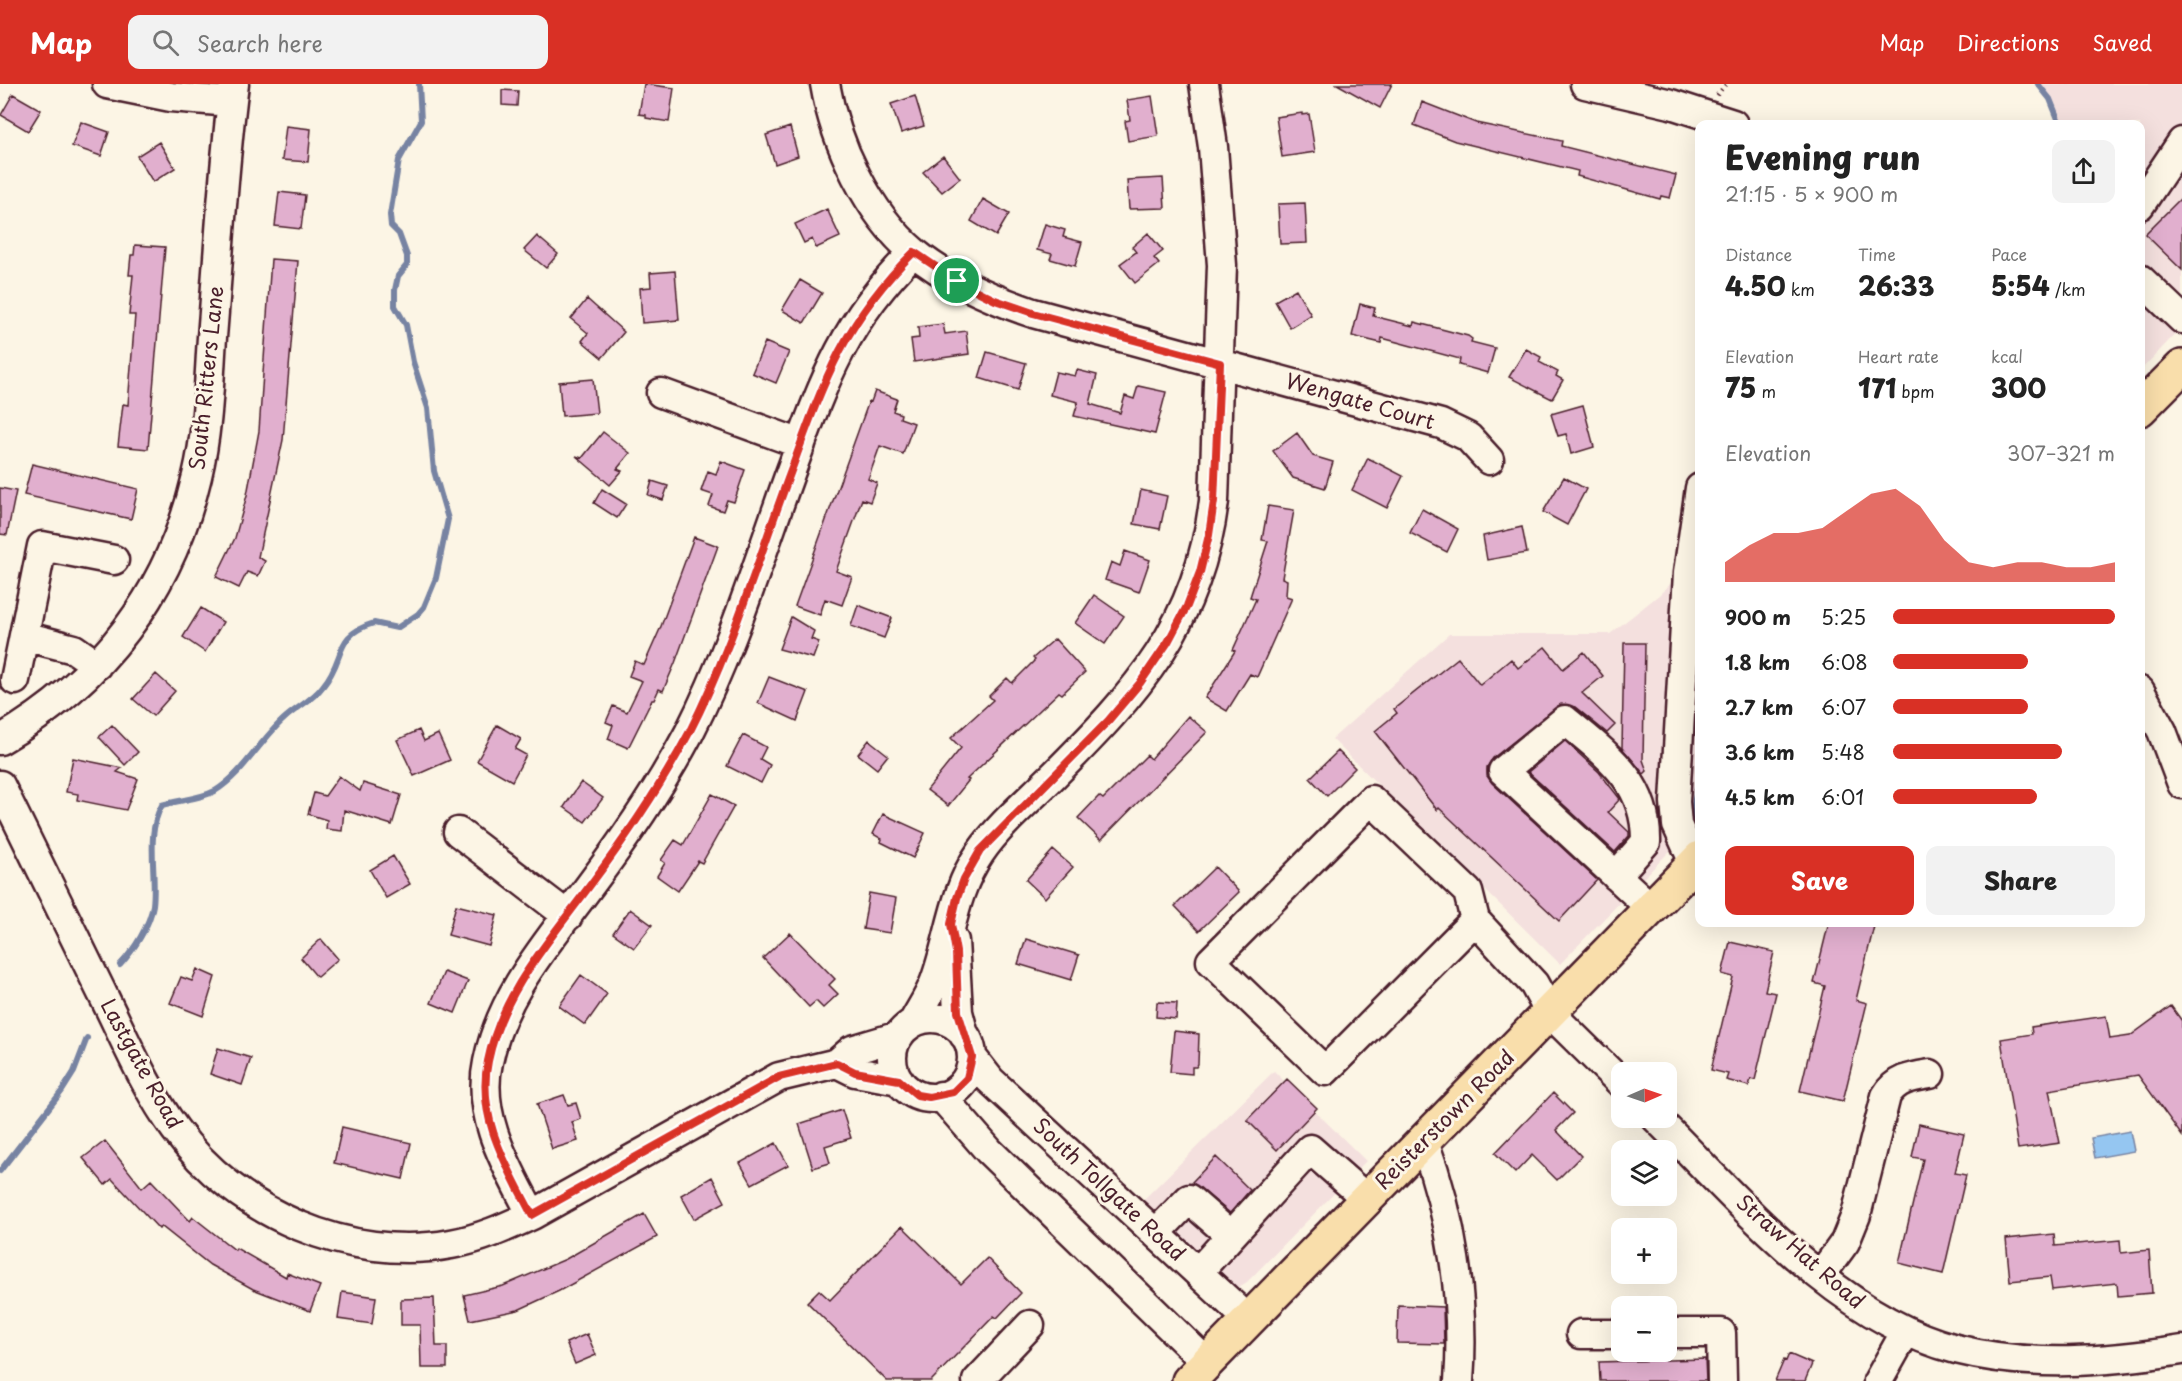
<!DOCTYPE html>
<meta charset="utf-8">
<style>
body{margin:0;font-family:"Playpen Sans",sans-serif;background:#f2f2f2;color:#222;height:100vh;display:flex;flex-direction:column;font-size:22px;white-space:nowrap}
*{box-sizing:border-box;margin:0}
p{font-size:20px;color:#767676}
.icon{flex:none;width:33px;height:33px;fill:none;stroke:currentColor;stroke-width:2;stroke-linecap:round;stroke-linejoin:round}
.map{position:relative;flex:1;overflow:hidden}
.drawer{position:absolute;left:1695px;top:36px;width:450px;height:807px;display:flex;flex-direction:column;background:#fff;border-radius:12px;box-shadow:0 6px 24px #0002}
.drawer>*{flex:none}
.needle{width:39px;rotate:88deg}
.tools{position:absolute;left:1611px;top:978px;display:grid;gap:12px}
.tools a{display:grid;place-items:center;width:66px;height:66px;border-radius:12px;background:#fff;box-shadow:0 6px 24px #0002;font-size:30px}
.pin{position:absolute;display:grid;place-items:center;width:51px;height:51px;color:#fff;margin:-26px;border:3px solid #fff;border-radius:50%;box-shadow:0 2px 6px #0007}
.round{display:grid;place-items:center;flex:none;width:63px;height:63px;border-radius:12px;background:#f2f2f2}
.headline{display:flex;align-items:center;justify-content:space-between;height:102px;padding:0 30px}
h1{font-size:33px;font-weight:800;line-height:45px}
.figures{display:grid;grid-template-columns:repeat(3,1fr);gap:9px;height:102px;padding:6px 30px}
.figures div{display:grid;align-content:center}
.figures b{font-size:26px;font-weight:800}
.figures small{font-size:16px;font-weight:400}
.figures p{font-size:16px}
.chart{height:168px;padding:12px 30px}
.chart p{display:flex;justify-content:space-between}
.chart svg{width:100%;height:108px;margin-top:6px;fill:#d93025;opacity:.7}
.cta{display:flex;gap:12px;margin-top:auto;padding:12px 30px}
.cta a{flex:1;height:69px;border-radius:12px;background:#d93025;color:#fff;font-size:24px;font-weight:800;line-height:69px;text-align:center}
.cta a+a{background:#f2f2f2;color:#222}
ul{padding:0 30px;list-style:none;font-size:20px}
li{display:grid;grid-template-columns:96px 72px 1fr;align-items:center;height:45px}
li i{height:15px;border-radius:8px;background:#d93025}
header{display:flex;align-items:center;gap:36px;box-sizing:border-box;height:84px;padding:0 30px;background:#d93025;color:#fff}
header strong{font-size:28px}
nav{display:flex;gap:33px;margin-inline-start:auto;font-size:21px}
.search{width:420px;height:54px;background:#f2f2f2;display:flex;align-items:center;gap:15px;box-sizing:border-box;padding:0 21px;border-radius:12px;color:#767676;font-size:22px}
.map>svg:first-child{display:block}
.built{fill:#f4e0de}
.water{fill:#95c6f1;stroke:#7783a2;stroke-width:1.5}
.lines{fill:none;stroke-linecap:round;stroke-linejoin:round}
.stream{stroke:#7783a2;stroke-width:6}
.building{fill:#e1afce;stroke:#4a1f2b;stroke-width:1.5}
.minor-casing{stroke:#4a1f2b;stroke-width:33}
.major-casing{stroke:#4a1f2b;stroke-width:38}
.path{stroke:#4a1f2b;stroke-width:4;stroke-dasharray:1.5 4.5;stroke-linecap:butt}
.minor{stroke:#fcf5e5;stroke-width:28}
.major{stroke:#f9deab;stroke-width:33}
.route-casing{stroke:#fff;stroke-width:12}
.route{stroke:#d93025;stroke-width:8}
.labels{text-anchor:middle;stroke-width:6;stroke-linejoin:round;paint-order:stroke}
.street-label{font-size:21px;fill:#4a1f2b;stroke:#fcf5e5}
</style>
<header>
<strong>Map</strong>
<div class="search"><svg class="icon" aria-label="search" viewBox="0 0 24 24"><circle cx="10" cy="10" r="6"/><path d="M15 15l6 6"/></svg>Search here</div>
<nav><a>Map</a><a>Directions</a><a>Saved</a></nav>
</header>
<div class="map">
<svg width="2182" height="1297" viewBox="0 0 2182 1297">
<rect width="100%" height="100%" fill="#fcf5e5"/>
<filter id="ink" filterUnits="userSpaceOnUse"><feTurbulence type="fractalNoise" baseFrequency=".0167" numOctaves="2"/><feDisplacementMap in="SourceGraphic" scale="12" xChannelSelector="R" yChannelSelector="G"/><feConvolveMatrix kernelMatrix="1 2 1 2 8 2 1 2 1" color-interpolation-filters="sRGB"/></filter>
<g filter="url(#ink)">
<!-- built -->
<path class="built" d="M2038 0H2182V243L2141 286 2140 40H2060L2050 15Z
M1699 445V737L1560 880 1332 655 1449 550H1610L1659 511 1699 472Z
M1274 987 1366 1077 1247 1198 1239 1203 1230 1200 1140 1119Z"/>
<!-- water -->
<path class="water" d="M2130 1047 2134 1067 2095 1074 2091 1054Z"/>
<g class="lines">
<!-- stream -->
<path class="stream" d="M2038 0 2050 15 2060 40
M1690 739 1700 692
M120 881C134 866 150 841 153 821 157 788 145 751 162 721 179 716 200 715 215 707 243 690 260 656 285 634 297 623 313 616 323 602 347 573 332 552 374 539L397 544 418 530 424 523 436 494 448 435 434 387 428 324 413 278 406 241 395 222V206L398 192 407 181V172L399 150 391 142 390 131 399 76 421 37 419 0
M0 1087 62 1007 74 988 87 954"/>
</g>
<!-- building -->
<path class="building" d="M644 0 674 4 669 38 646 34V31L639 30Z
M1337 0H1392L1380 24Z
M502 6 518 7 517 22 502 21Z
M13 10 41 26 28 47 1 31Z
M915 12 924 42 901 49 891 20Z
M1152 12 1158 52 1128 57 1125 37 1130 36 1127 16Z
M1422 18 1476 39 1562 57 1561 62 1676 91 1670 114 1661 112 1660 115 1631 107 1577 92 1578 87 1455 57 1414 41Z
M1302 29V31L1309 30 1315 68 1282 73 1276 33Z
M81 38 109 48 101 72 72 62Z
M286 42 311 45 308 78 282 76Z
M790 43 798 72 775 80 766 51Z
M159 58 175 84 153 98 137 72Z
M943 72 960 94 942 108 923 88Z
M1163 94 1165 124 1129 125 1127 96Z
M279 108 305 111 301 145 275 142Z
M2182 113V186L2145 150Z
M983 115 1009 130 996 152 971 137Z
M1305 119 1307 159 1280 160 1278 120Z
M827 125 840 153 816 164 812 155 804 159 795 140Z
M1045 140 1065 146 1063 153 1082 158 1075 182 1050 175 1052 170 1037 166Z
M1148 149 1163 167 1154 174 1159 180 1135 199 1120 180 1136 168 1132 163Z
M537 152 558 170 546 184 524 166Z
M135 161 165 163 148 365 118 362 123 320 128 321 135 231H129L133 191H129L131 171H134Z
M271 175 298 177 283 356 258 473 265 477 258 492 247 488 239 504 216 493 235 454 247 411 259 347Z
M675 187 679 236 642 239 640 204 651 203 650 189Z
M800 196 822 209 804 239 782 226Z
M1296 205 1311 231 1290 244 1275 217Z
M587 215 624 248 602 274 582 257 588 249 571 235Z
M1360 220 1375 224 1373 232 1413 242 1414 238 1468 252 1472 255 1471 258 1495 264 1488 289 1459 281 1460 275 1382 254 1381 259 1352 252Z
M943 240 945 250 966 247 969 270 914 278 911 255 919 254 918 243Z
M765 258 789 268 776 299 752 289Z
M1526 265 1541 273 1539 278 1558 288 1556 292 1563 296 1552 315 1509 293Z
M987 268 1026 279 1018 306 979 294Z
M1077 286 1097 291 1090 320 1120 329 1125 312 1134 315 1138 302 1166 308 1155 350 1074 332 1078 318 1050 311 1056 288 1075 292Z
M593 295 597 329 562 332 559 298Z
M875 307 897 315 893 327 901 330 900 334 914 339 903 370 880 362 868 395 877 399 870 418 862 415 836 487 852 493 842 521 825 515 820 531 795 522 869 317 871 318Z
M1583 321 1594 363 1571 370 1566 350 1558 352 1551 330Z
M603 348 630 369 617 385 622 387 610 401 576 372 582 374Z
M1297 349 1313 372 1333 378 1325 404 1293 394 1273 367Z
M1368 374 1403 392 1387 424 1352 406Z
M721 377 745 386 734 418 727 416 723 427 709 422 713 411 701 407 708 387 716 390Z
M32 380 138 405 131 435 24 411Z
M1564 393 1586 405 1567 441 1543 428Z
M652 397 668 402 663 416 648 411Z
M0 404 16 407 7 451 0 450Z
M602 405 626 420 617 434 594 419Z
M1141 406 1167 412 1160 445 1134 440Z
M1268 422 1294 426 1282 494 1287 496 1286 512 1292 514 1257 593 1250 590 1227 627 1205 614 1235 567 1233 566 1256 515 1250 513 1268 457 1262 456Z
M1422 425 1458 445 1447 468 1410 449Z
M1522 443 1527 469 1487 476 1483 452Z
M694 453 718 462 675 579 663 607 659 605 654 616H652L628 664 608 655 613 641 606 638 613 622 627 628 642 597 629 592 635 577 644 581 660 545Z
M1125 467 1150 476 1139 508 1105 496 1111 478 1120 482Z
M1094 511 1124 532 1105 560 1075 539Z
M858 521 892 534 884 554 851 542Z
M201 524 223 538 205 568 183 553Z
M791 533 814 547 811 555 819 558 813 574 779 565Z
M1055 555 1085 588 1062 610 1059 608 967 695 969 696 948 722 927 706 961 664 951 654 993 616 989 612 1007 594 1012 599 1035 576 1033 574Z
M1624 559H1645L1643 676 1647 687 1644 690 1622 664Z
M1545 563 1563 585 1584 568 1603 592 1582 609 1615 641 1607 649 1575 623 1561 620 1493 674 1487 683V692L1492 699 1597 796 1559 837 1439 724 1437 726 1375 647 1397 629 1394 625 1458 574 1480 601 1511 575 1518 584Z
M156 590 175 607 153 632 133 615Z
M769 593 808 608 797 637 758 619Z
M1188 632 1207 648 1101 756 1078 734 1099 712 1103 715 1147 671 1151 675Z
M112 641 138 668 125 681 99 653Z
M497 641 521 655 515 665 526 671 512 697 477 677Z
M419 646 424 657 438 650 450 676 414 692 397 656Z
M743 651 766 663 760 675 770 681 761 699 727 682Z
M869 656 888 671 877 685 858 670Z
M1565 657 1599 688 1620 715 1608 728 1629 748V752L1615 768 1528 688Z
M1338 667 1355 684 1327 712 1310 694Z
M73 674 122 684 117 688 138 695 126 726 77 716 78 710 66 708Z
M339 692 360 707 363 699 401 711 392 741 344 726 342 747 326 745 327 736 308 730 314 709 325 712Z
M581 698 603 714 585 738 564 723Z
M712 710 734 722 702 779 698 777 678 807 657 792 665 779 661 776 675 756 683 761Z
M883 730 925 749 913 774 881 758 882 755 873 750Z
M1053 766 1073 783 1045 814 1026 796Z
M393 772 410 800 386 814 370 786Z
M1215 783 1239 808 1199 847 1175 822Z
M869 809 896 814 890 849 863 845Z
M456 821 497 831 489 862 448 851Z
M630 825 652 841 634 864 613 849Z
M1829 838H1875L1856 916 1867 919 1843 1017 1800 1007 1825 902 1814 899Z
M790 849 835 895 829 901 838 910 823 924 816 917 809 923 763 874Z
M321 855 338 875 317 893 301 874Z
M1026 855 1079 871 1071 896 1018 880Z
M1730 858 1774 868 1765 907 1776 909 1755 996 1751 995 1749 1002 1726 996 1728 990 1711 986 1733 893 1722 890Z
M197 885 215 893 203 932 170 919 181 893 192 897Z
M444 888 468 897 455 929 431 919Z
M581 891 607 910 585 941 559 922Z
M1157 918 1177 919 1176 935 1156 933Z
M2171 922 2182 937V1052L2138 991 2049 1006 2060 1059 2018 1065 2001 955 2032 950 2031 943 2106 932 2110 955 2130 952Z
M1174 947 1199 950 1198 980 1196 983H1192V990L1170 988Z
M218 964 251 974 242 1001 210 990Z
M1287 995 1317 1024 1277 1066 1247 1036Z
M1553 1009 1573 1029 1556 1046 1581 1072 1557 1096 1532 1071 1515 1089 1495 1069Z
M564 1011 568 1021 576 1019 581 1035 572 1038 578 1057 552 1065 537 1020Z
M842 1026 851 1054 825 1062 830 1079 813 1084 799 1040Z
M1919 1040 1964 1050 1955 1089 1966 1091 1943 1190 1899 1179 1923 1075 1912 1073Z
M342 1043 411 1059 403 1095 334 1079Z
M105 1057 142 1104 151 1096 190 1137 193 1133 235 1166 236 1164 286 1193 287 1189 320 1202 310 1227 253 1205 210 1181 162 1143 159 1145 112 1095 105 1101 83 1074Z
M776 1059 788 1081 752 1100 740 1079Z
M1216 1073 1250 1106 1230 1129 1192 1098Z
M712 1093 725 1118 694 1135 681 1111Z
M644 1130 657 1153 559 1207 518 1226 470 1236 464 1211 503 1202 566 1175Z
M902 1142 961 1200 987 1174 1021 1209 997 1234 994 1232 931 1297H887L807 1218 819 1206 830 1216Z
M2054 1150 2055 1162 2120 1156 2121 1169 2149 1166 2152 1209 2118 1212 2117 1199 2052 1206 2050 1193 2010 1197 2006 1155Z
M342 1208 376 1213 372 1240 338 1235Z
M434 1214 436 1262H447V1284H421L420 1241H401V1215Z
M1398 1221 1443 1223 1444 1260 1397 1259Z
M587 1250 596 1271 575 1280 566 1259Z
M1789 1270 1812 1280 1805 1297H1775L1784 1276 1786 1277Z
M1705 1275 1706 1297H1600L1599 1278Z"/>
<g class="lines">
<!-- minor casing -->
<g class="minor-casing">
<path id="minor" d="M107 0 171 13 231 18
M825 0C835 59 868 130 915 169 949 197 992 215 1033 229L1441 340 1468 353 1489 376
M1585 0 1671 20 1733 40
M2140 121 2182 58
M2140 195 2182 235
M661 309 801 360
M24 552 74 565 97 581
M15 596 42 462 114 476
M2140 607 2162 647 2182 700
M0 656C102 597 170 508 197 392 208 347 209 299 212 253 219 169 223 84 234 0
M0 701C34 771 68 840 102 909 125 955 145 1004 175 1045 235 1129 350 1179 451 1160 480 1155 506 1143 532 1131L779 993 837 979 852 966 899 952
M458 748 568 832
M1694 779 1677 741 1675 718 1688 489 1700 404
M1616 792 1646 758C1647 698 1607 671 1565 636L1503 687 1651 824
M1475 836 1325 987 1211 877 1371 716 1468 808 1475 836 1534 900 1550 929 1622 1000
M954 857 958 928 964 951
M892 974a40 40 0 1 1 80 0a40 40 0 1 1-80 0Z
M914 937C921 924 930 911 935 897 951 854 953 808 980 769 999 741 1028 717 1052 693 1137 608 1198 542 1214 417L1222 181 1213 63 1204 0
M972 973 990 996 1249 1236
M837 979 855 988 899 996
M941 1012 989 1067 1207 1279
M1656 1034C1740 1117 1836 1234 1956 1265 2030 1284 2107 1278 2182 1266
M1424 1058C1452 1133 1465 1217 1459 1297
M532 1131C508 1084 476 1033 488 978 502 908 550 856 591 800 627 752 661 702 689 649 732 565 760 472 792 384 824 296 845 236 914 168
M1156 1149 1189 1115 1229 1150
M1198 1188 1310 1065 1367 1115
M1821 1191 1845 1158 1856 1131 1886 1012C1896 995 1911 993 1930 990
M1666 1249H1721L1722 1297
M1581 1250H1622
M977 1297 1030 1241
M1878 1297 1906 1247"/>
</g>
<!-- major casing -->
<g class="major-casing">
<path id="major" d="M2140 325 2182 283
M1189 1297 1700 774"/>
</g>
<!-- path -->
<path class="path" d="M1717 11 1726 0"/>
<!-- minor -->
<use href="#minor" class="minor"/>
<!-- major -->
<use href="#major" class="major"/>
</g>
</g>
<g class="lines" filter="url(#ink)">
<!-- route casing -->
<g class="route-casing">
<path id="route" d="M914 168 957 197 995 216 1033 229 1220 279 1214 417 1209 451 1200 488 1187 522 1168 558 1140 599 1108 637 980 767 964 795 957 814 951 840 956 868 958 928 972 973 967 994 953 1008 929 1013 917 1011 899 996 855 988 837 979 779 993 532 1131C508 1084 476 1034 488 977 502 908 550 856 591 800 627 752 661 702 689 649 732 565 759 472 792 384 824 296 845 236 914 168Z"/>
</g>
<!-- route -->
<use href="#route" class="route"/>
</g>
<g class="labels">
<!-- street labels -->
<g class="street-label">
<text transform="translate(207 294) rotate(-84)" y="7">South Ritters Lane</text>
<text transform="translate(1360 318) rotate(16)" y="7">Wengate Court</text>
<text transform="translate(141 980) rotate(61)" y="7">Lastgate Road</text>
<text transform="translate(1445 1036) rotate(-45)" y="7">Reisterstown Road</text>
<text transform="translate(1109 1106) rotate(43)" y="7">South Tollgate Road</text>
<text transform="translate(1800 1168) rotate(41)" y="7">Straw Hat Road</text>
</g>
</g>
</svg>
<div class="tools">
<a><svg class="needle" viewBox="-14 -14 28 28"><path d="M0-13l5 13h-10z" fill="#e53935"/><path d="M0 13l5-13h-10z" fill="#767676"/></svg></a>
<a><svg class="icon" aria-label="layers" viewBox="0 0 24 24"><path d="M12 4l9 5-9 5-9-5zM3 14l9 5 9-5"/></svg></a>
<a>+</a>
<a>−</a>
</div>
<div class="pin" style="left:957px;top:197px;background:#1e9e55"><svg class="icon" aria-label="arrive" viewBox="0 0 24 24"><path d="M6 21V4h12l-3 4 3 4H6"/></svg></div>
<section class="drawer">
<div class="headline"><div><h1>Evening run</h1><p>21:15 · 5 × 900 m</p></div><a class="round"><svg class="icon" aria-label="share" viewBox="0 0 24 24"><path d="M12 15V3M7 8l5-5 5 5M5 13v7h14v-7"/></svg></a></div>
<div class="figures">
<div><p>Distance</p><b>4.50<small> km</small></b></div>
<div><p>Time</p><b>26:33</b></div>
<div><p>Pace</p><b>5:54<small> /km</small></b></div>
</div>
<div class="figures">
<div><p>Elevation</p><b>75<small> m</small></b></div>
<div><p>Heart rate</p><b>171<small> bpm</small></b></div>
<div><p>kcal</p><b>300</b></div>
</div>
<div class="chart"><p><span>Elevation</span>307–321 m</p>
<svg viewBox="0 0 160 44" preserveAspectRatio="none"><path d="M0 44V36L10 29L20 24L30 24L40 22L50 15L60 8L70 6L80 13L90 27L100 36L110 38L120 36L130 36L140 38L150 38L160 36V44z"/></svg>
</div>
<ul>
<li><b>900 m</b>5:25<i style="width:100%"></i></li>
<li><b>1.8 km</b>6:08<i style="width:61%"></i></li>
<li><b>2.7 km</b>6:07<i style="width:61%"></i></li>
<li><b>3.6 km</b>5:48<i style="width:76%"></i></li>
<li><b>4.5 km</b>6:01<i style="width:65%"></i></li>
</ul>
<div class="cta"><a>Save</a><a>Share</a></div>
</section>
</div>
